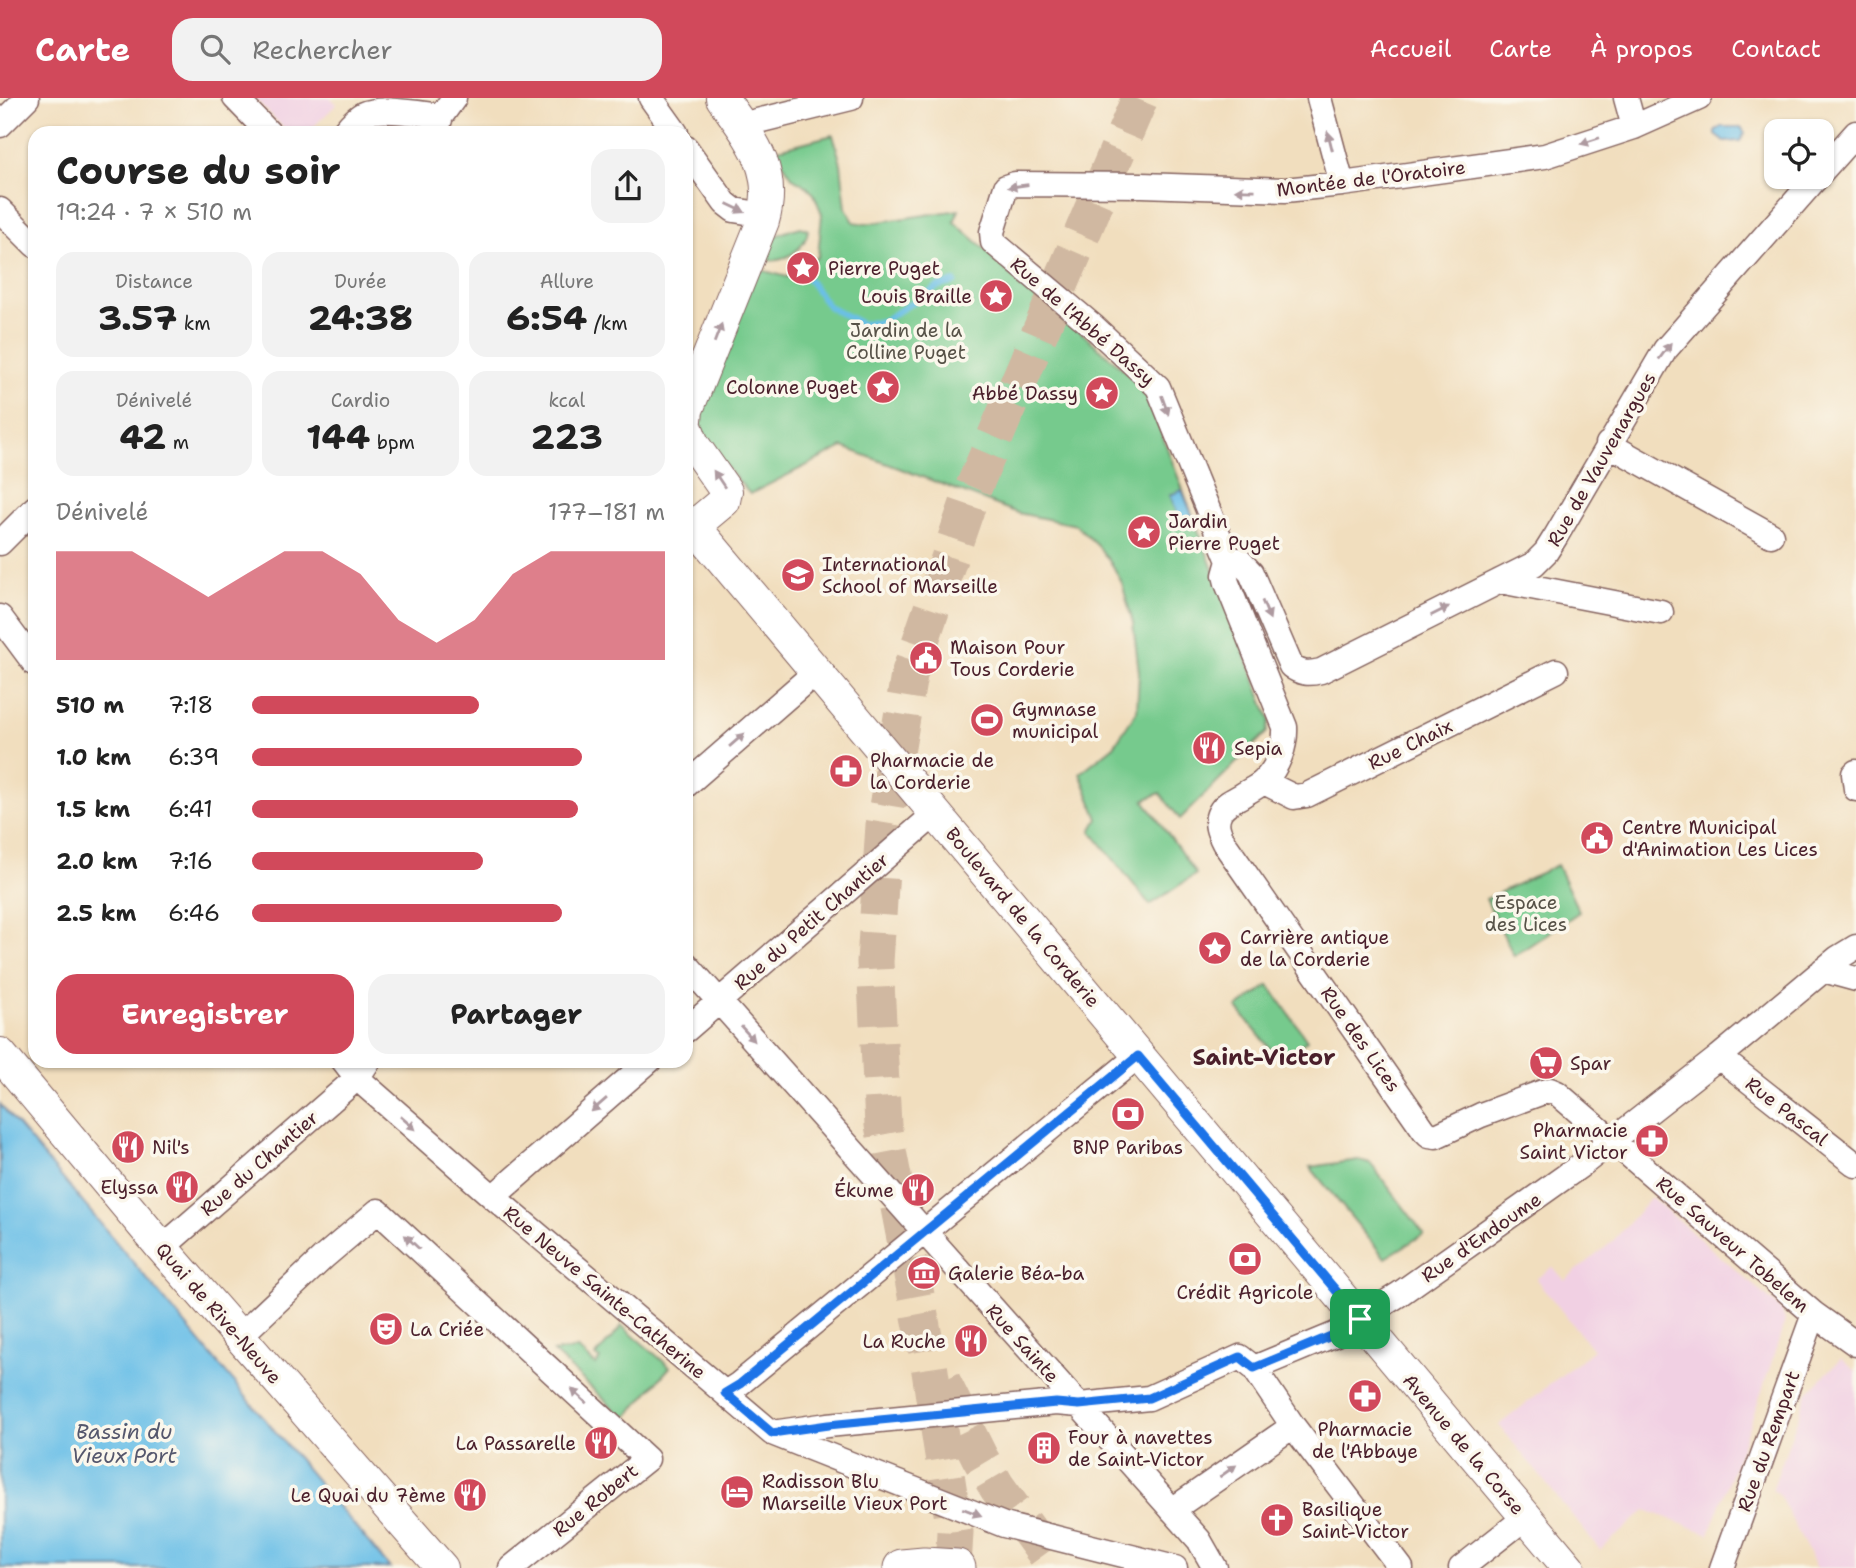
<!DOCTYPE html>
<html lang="fr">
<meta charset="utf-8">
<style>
body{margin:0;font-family:"Shantell Sans",sans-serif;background:#f2f2f2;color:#222;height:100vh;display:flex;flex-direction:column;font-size:26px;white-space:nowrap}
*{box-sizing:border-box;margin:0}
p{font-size:23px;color:#767676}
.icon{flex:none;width:38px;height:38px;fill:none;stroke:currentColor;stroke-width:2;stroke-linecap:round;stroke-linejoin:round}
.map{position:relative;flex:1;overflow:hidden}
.details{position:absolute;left:28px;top:28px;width:665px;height:942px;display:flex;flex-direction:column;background:#fff;border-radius:21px;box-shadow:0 2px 5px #0004}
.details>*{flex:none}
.buttons{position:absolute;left:1764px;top:21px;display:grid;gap:14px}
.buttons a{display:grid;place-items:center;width:70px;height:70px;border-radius:14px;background:#fff;box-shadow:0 2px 5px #0004;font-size:35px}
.pin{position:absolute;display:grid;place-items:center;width:60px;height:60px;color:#fff;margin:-30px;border-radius:14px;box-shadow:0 4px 10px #0006}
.round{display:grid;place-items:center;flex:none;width:74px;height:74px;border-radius:21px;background:#f2f2f2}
.head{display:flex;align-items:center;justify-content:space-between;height:119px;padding:0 28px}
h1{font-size:38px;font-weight:700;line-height:52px}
.metrics{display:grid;grid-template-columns:repeat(3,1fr);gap:10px;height:119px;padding:7px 28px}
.metrics div{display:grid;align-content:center;border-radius:18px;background:#f2f2f2;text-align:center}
.metrics b{font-size:35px;font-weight:700}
.metrics small{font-size:19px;font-weight:400}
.metrics p{font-size:19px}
.chart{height:196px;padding:14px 28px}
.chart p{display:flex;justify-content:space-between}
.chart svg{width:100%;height:126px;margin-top:7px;fill:#d1495b;opacity:.7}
.button{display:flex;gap:14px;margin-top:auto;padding:14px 28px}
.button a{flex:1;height:80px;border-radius:21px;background:#d1495b;color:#fff;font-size:28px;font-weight:700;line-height:80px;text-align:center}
.button a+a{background:#f2f2f2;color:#222}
ul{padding:0 28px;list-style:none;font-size:23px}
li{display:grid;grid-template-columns:112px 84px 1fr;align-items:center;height:52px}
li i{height:18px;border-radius:9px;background:#d1495b}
header{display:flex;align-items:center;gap:42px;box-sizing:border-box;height:98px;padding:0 35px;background:#d1495b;color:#fff}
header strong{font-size:33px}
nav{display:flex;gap:38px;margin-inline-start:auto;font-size:24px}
.search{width:490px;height:63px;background:#f2f2f2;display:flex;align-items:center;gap:18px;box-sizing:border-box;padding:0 24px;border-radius:21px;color:#767676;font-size:26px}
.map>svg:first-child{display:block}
.built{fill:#f1d0e3}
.green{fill:#76ca8d;stroke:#60745c;stroke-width:2}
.water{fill:#6abfe7;stroke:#5a6f89;stroke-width:2}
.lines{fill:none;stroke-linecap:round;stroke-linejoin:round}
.stream{stroke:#6abfe7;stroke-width:6}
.highway-tunnel{stroke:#d0b8a1;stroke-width:37;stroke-dasharray:37 18;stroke-linecap:butt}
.minor-casing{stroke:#84625e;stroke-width:27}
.major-casing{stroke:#84625e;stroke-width:34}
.highway-casing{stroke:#84625e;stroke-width:39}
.minor{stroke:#fff;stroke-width:24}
.major{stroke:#fff;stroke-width:32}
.highway{stroke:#fff;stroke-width:37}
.oneway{fill:#ae9aa0}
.route-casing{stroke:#fff;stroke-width:14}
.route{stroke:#1a73e8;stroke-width:9}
.labels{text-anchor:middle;stroke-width:7;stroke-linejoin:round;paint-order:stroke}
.street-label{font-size:19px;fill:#4a1f2b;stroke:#fbf7ec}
.poi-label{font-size:19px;fill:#4a1f2b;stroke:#fbf7ec;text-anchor:start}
.park-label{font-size:19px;fill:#575248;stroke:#fbf7ec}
.water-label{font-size:21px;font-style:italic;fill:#55576d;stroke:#fbf7ec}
.quarter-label{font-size:23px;font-weight:bold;fill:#4a1f2b;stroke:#fbf7ec}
</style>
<header>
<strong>Carte</strong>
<div class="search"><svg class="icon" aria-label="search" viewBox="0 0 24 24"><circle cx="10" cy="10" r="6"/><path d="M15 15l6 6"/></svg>Rechercher</div>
<nav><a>Accueil</a><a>Carte</a><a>À propos</a><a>Contact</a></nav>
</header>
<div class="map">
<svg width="1856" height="1470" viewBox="0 0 1856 1470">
<rect width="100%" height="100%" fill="#fbf7ec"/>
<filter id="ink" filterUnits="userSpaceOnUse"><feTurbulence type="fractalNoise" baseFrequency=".0143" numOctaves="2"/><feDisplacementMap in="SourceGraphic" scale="14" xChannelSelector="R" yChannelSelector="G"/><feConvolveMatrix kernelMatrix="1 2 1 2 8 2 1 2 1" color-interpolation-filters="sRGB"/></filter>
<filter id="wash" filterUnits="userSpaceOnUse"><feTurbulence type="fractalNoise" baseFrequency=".00686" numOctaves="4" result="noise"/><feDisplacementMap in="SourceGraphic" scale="28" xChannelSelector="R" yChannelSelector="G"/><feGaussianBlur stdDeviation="1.57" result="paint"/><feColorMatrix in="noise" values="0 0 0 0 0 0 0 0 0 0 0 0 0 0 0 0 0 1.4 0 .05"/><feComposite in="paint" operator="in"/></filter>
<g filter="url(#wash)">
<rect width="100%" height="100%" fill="#f1debe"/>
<!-- built -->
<path class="built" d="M254 0H331L337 6 307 35H289Z
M1651 1099 1775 1206 1782 1213 1785 1223 1762 1293 1709 1436 1646 1412 1600 1452 1499 1327 1593 1252 1536 1181 1552 1169 1565 1182 1612 1144Z
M1841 1261 1856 1273V1470H1817L1778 1395 1772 1392 1807 1295Z"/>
<!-- green -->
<path class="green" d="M833 37 841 66 846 110 854 124 865 126 959 112 954 124 1144 289 1270 622 1267 634 1180 721 1160 695 1144 702 1196 776 1150 807 1091 733 1098 721 1080 675 1114 648 1137 613 1139 574 1133 525 1122 485 1113 468 1098 448 1076 427 1018 415 843 349 750 396 704 344 698 316 757 171 787 179 808 168 818 158 822 116 814 96 806 88 793 80 774 52Z
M801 129 808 132C806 150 785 165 767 162 760 139 786 133 801 129Z
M1557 767 1579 814 1514 858 1486 801Z
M1269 887 1307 942 1281 964 1237 910Z
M1358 1062 1370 1065 1424 1136 1385 1160 1310 1069Z
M622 1228 670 1269 625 1321 553 1254 578 1251 596 1267 600 1261 596 1258Z"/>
<!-- water -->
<path class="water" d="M1721 29H1741L1745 35 1740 43 1724 44 1715 37V34Z
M1182 392 1196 426 1183 430 1170 397Z
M0 1006 390 1470H0Z"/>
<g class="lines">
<!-- stream -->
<path class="stream" d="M809 182 829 209 862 226 883 223 939 188 955 184"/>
</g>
</g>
<g filter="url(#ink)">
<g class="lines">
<!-- highway-tunnel -->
<path class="highway-tunnel" d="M942 1283 980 1360 997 1389 1056 1470
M953 1470 955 1434 927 1254 883 1027 875 864 884 727 909 577 973 391 1140 0"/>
<!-- minor casing -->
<g class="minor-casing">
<path id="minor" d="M235 0 269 35
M651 0 676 35
M1319 0 1342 86
M1626 0 1634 29
M0 27 27 0
M741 27 851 0
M343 35C349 28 355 20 363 16 380 8 422 16 441 18
M436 35 441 18 454 0
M686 50 725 105 734 112 765 117
M1822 73 1856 35
M0 112 35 147
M1608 346 1771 437
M0 445 35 410
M1229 463 1225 477 1227 485 1285 629C1286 648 1278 669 1264 683 1258 689 1248 693 1241 698 1234 702 1224 706 1220 714 1214 725 1219 735 1224 745L1424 1032 1429 1037 1436 1038 1481 1017 1543 994 1550 992 1557 995 1814 1216 1856 1246
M1229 463 1158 289 1094 229 993 144 992 134 1006 89 1015 86 1142 87 1285 92 1342 86 1545 58 1634 29 1699 0
M1229 463 1239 462 1251 475 1291 568C1301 576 1309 576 1321 573L1534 466 1546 454 1556 438 1665 252 1817 79
M1500 483 1661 514
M0 519 35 566
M1856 674 1854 676 1856 691
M1264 684 1294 699 1307 697 1556 573
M686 687 817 573
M686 866 1199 1442 1215 1470
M1823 872 1856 881
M686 932 936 715
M1719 959 1856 1067
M343 962 357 980 493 1099 772 1335 1004 1427 1175 1470
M493 1099 650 962
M162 1150 357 980 369 962
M239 1239 325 1158 378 1113 647 1361 511 1470
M1254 1270 1293 1328 1401 1470
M725 1295 739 1286 1138 958
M772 1335 828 1327 1056 1305 1079 1307 1149 1300 1240 1259 1254 1270 1336 1236 1398 1197 1580 1068 1719 959 1838 860 1856 849
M1172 1412 1293 1328
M1461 1470 1526 1419
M1722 1470 1814 1216"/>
</g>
<!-- major casing -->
<g class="major-casing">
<path id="major" d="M686 322 687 312 763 123C778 71 750 40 722 0
M686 328 693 346 726 393 724 403 694 428 1569 1470
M0 956 162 1150 442 1470"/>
</g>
<!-- highway casing -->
<g class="highway-casing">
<path id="highway" d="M902 1470 924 1468 957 1470"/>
</g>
<!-- minor -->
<use href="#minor" class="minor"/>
<!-- major -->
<use href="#major" class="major"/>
<!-- highway -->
<use href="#highway" class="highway"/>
</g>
<!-- one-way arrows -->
<defs><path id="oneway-solid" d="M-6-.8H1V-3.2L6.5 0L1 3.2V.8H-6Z" transform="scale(1.75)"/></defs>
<g class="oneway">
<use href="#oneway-solid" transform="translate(1330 43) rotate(-104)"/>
<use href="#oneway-solid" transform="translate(1590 43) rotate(162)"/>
<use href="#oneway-solid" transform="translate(1018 88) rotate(172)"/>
<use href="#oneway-solid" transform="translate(1245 92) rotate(-179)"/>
<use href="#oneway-solid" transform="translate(736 110) rotate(26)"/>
<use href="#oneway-solid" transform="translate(718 235) rotate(-69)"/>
<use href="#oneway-solid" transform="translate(1665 253) rotate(-54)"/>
<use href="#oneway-solid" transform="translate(1165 307) rotate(70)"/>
<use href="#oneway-solid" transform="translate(719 381) rotate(-124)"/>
<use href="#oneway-solid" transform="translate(1266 512) rotate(67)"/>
<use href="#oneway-solid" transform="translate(1440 513) rotate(-27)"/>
<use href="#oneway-solid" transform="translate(737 642) rotate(-41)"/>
<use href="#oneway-solid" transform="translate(748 936) rotate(48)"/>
<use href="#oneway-solid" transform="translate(599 1007) rotate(139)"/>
<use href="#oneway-solid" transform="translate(408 1025) rotate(41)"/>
<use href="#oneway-solid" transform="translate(412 1144) rotate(-137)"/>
<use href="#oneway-solid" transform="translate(579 1298) rotate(-137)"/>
<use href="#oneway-solid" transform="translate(1228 1373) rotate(-35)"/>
<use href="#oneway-solid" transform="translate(972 1414) rotate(21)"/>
</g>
</g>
<g class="lines" filter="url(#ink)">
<!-- route casing -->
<g class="route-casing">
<path id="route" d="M1138 958 1360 1221 1336 1236 1254 1270 1240 1259 1149 1300 1079 1307 1056 1305 828 1327 772 1335 725 1295 740 1286Z"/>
</g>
<!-- route -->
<use href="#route" class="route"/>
</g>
<!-- icons -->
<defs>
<g id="sight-disc" transform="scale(1.75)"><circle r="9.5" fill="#d1495b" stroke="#fbf7ec"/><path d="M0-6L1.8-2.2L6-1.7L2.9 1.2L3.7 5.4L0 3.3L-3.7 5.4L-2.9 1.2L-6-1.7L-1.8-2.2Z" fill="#fff"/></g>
<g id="school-disc" transform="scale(1.75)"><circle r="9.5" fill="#d1495b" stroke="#fbf7ec"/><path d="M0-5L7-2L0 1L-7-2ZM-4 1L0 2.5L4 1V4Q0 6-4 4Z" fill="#fff"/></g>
<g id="civic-disc" transform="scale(1.75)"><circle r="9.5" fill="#d1495b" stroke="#fbf7ec"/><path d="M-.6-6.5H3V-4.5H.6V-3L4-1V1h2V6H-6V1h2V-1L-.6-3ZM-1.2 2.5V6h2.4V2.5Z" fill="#fff"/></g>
<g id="stadium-disc" transform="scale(1.75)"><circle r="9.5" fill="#d1495b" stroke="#fbf7ec"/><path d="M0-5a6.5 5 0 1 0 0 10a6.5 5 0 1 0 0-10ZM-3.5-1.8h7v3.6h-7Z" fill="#fff"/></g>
<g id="restaurant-disc" transform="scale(1.75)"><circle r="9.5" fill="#d1495b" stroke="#fbf7ec"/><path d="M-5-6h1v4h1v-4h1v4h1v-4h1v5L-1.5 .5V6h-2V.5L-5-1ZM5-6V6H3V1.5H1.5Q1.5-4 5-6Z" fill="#fff"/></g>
<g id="pharmacy-disc" transform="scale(1.75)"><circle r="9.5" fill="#d1495b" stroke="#fbf7ec"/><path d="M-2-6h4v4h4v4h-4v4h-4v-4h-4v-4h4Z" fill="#fff"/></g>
<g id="supermarket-disc" transform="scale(1.75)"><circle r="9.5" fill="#d1495b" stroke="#fbf7ec"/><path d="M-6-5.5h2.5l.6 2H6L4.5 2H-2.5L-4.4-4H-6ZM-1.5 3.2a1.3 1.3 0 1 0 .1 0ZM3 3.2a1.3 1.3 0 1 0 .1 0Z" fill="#fff"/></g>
<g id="bank-disc" transform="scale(1.75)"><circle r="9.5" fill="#d1495b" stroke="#fbf7ec"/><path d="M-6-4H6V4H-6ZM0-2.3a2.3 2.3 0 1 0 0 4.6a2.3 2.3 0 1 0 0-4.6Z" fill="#fff"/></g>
<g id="museum-disc" transform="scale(1.75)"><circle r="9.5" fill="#d1495b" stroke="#fbf7ec"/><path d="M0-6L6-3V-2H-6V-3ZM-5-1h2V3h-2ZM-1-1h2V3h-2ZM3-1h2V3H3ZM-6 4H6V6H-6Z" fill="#fff"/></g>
<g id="theatre-disc" transform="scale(1.75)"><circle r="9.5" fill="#d1495b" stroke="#fbf7ec"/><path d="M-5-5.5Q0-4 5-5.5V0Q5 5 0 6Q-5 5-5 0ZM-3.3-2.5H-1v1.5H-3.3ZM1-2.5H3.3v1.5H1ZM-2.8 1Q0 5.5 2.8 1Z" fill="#fff"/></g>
<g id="building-disc" transform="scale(1.75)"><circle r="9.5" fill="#d1495b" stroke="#fbf7ec"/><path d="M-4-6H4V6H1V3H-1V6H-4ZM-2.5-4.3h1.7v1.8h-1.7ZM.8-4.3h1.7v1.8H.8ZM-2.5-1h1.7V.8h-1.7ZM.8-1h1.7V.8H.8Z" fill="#fff"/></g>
<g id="hotel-disc" transform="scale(1.75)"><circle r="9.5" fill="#d1495b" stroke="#fbf7ec"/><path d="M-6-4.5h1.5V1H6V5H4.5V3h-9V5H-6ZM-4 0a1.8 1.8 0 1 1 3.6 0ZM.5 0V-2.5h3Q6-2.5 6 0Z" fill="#fff"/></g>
<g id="church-disc" transform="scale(1.75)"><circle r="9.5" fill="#d1495b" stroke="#fbf7ec"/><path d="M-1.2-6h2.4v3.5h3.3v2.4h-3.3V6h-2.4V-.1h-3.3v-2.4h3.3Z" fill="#fff"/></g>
</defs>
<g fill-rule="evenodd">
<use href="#sight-disc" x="803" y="170"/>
<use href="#sight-disc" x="996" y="198"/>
<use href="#sight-disc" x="883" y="289"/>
<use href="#sight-disc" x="1102" y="295"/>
<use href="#sight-disc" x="1144" y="434"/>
<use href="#school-disc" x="798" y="477"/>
<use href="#civic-disc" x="926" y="560"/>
<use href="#stadium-disc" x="987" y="622"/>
<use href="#restaurant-disc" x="1209" y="650"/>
<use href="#pharmacy-disc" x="846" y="673"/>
<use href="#civic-disc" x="1597" y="740"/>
<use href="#sight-disc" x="1215" y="850"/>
<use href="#supermarket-disc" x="1546" y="965"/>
<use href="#bank-disc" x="1128" y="1016"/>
<use href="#pharmacy-disc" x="1652" y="1043"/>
<use href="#restaurant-disc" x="128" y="1049"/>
<use href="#restaurant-disc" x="182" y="1089"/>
<use href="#restaurant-disc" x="918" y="1092"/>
<use href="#bank-disc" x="1245" y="1161"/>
<use href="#museum-disc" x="924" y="1175"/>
<use href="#theatre-disc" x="386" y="1231"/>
<use href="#restaurant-disc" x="971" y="1243"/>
<use href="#pharmacy-disc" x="1365" y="1298"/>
<use href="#restaurant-disc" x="601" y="1345"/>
<use href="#building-disc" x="1044" y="1350"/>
<use href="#hotel-disc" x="737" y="1394"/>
<use href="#restaurant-disc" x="470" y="1397"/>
<use href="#church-disc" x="1277" y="1422"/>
</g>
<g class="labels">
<!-- street labels -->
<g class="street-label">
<text transform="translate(1371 80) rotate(-7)" y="7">Montée de l'Oratoire</text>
<text transform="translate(1083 223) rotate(41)" y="7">Rue de l'Abbé Dassy</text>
<text transform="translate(1601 361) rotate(-60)" y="7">Rue de Vauvenargues</text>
<text transform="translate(1410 646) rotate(-26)" y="7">Rue Chaix</text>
<text transform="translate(1023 819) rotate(50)" y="7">Boulevard de la Corderie</text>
<text transform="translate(811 823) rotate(-41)" y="7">Rue du Petit Chantier</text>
<text transform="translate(1361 941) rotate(55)" y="7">Rue des Lices</text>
<text transform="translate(1787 1013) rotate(38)" y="7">Rue Pascal</text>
<text transform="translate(259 1065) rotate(-41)" y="7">Rue du Chantier</text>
<text transform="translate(1481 1139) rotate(-35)" y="7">Rue d'Endoume</text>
<text transform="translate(1733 1146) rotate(41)" y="7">Rue Sauveur Tobelem</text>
<text transform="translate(605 1194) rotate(40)" y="7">Rue Neuve Sainte-Catherine</text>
<text transform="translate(219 1215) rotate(49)" y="7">Quai de Rive-Neuve</text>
<text transform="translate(1023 1245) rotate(48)" y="7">Rue Sainte</text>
<text transform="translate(1768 1343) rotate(-70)" y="7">Rue du Rempart</text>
<text transform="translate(1464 1346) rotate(50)" y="7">Avenue de la Corse</text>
<text transform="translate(595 1402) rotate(-39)" y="7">Rue Robert</text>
</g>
<!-- poi labels -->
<g class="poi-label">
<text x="828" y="177">Pierre Puget</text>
<text x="972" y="205" text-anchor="end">Louis Braille</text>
<text x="858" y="296" text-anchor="end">Colonne Puget</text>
<text x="1078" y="302" text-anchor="end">Abbé Dassy</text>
<text x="1168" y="430">Jardin<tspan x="1168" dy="22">Pierre Puget</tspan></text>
<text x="822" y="473">International<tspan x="822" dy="22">School of Marseille</tspan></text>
<text x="950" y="556">Maison Pour<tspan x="950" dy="22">Tous Corderie</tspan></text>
<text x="1012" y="618">Gymnase<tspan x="1012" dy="22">municipal</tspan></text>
<text x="1234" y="657">Sepia</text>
<text x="870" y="669">Pharmacie de<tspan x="870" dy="22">la Corderie</tspan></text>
<text x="1622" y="736">Centre Municipal<tspan x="1622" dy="22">d'Animation Les Lices</tspan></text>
<text x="1240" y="846">Carrière antique<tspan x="1240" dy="22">de la Corderie</tspan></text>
<text x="1570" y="972">Spar</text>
<text x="1628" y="1039" text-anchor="end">Pharmacie<tspan x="1628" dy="22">Saint Victor</tspan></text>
<text x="152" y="1056">Nil's</text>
<text x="1128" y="1056" text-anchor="middle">BNP Paribas</text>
<text x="158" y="1096" text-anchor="end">Elyssa</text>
<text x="894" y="1099" text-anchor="end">Ékume</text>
<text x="948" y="1182">Galerie Béa-ba</text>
<text x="1245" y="1201" text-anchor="middle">Crédit Agricole</text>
<text x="410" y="1238">La Criée</text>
<text x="946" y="1250" text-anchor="end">La Ruche</text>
<text x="1365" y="1338" text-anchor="middle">Pharmacie<tspan x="1365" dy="22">de l'Abbaye</tspan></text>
<text x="1068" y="1346">Four à navettes<tspan x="1068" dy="22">de Saint-Victor</tspan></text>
<text x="576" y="1352" text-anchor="end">La Passarelle</text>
<text x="762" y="1390">Radisson Blu<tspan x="762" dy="22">Marseille Vieux Port</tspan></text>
<text x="446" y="1404" text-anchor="end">Le Quai du 7ème</text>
<text x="1302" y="1418">Basilique<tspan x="1302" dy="22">Saint-Victor</tspan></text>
</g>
<!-- park labels -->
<g class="park-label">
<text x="906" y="239">Jardin de la<tspan x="906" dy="22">Colline Puget</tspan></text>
<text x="1526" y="811">Espace<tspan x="1526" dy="22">des Lices</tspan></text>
</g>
<!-- water labels -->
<g class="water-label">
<text x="124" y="1341">Bassin du<tspan x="124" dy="24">Vieux Port</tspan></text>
</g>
<!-- quarter labels -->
<g class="quarter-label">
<text x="1264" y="967">Saint-Victor</text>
</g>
</g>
</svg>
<div class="buttons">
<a><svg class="icon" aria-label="locate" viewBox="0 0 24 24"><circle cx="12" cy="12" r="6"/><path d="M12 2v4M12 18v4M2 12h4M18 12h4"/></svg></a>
</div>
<div class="pin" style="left:1360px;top:1221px;background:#1e9e55"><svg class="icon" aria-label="arrive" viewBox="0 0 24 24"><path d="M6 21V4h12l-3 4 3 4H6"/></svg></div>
<section class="details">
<div class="head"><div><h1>Course du soir</h1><p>19:24 · 7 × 510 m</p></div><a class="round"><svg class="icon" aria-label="share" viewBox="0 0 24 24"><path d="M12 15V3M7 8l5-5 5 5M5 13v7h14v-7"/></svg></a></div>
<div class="metrics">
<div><p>Distance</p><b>3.57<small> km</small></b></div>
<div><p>Durée</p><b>24:38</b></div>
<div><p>Allure</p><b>6:54<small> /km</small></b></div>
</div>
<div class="metrics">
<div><p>Dénivelé</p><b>42<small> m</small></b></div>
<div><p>Cardio</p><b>144<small> bpm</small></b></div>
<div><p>kcal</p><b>223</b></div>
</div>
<div class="chart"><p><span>Dénivelé</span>177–181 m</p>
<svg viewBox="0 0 160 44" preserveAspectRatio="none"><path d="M0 44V6L10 6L20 6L30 14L40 22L50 14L60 6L70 6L80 14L90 30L100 38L110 30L120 14L130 6L140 6L150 6L160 6V44z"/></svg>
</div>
<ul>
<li><b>510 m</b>7:18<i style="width:55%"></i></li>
<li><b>1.0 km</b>6:39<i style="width:80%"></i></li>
<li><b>1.5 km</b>6:41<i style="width:79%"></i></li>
<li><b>2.0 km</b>7:16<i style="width:56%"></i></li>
<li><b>2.5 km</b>6:46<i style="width:75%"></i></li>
</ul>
<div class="button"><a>Enregistrer</a><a>Partager</a></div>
</section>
</div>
